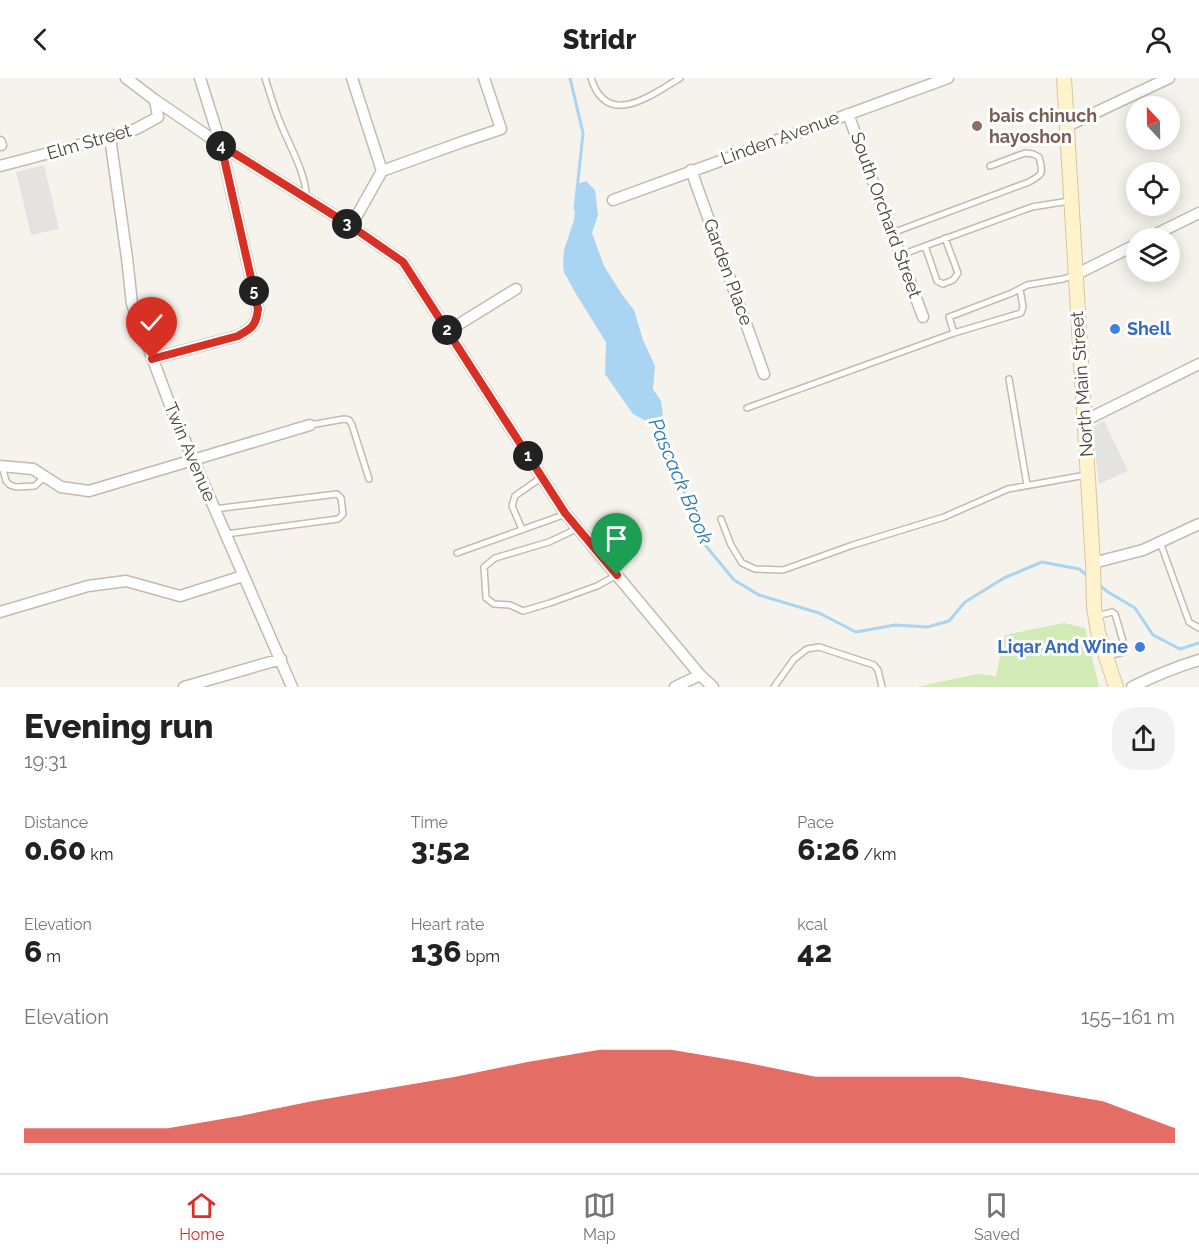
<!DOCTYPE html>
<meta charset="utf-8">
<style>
body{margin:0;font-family:Raleway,sans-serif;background:#f2f2f2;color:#222;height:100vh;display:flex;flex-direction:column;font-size:22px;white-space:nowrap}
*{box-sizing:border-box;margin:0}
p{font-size:20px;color:#767676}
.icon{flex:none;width:33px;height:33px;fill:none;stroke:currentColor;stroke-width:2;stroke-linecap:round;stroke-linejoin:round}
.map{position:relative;height:609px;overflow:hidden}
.details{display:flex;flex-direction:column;background:#fff;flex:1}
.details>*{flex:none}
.needle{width:39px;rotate:338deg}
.tools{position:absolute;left:1126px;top:18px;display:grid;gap:12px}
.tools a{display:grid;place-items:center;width:54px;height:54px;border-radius:50%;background:#fff;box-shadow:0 3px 15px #0003;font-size:30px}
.pin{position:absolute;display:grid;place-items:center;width:51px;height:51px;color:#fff;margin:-62px -26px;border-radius:50% 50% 50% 0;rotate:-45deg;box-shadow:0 0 6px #0007}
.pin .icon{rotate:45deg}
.km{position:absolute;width:30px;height:30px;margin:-15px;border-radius:50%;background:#222;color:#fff;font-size:16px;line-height:30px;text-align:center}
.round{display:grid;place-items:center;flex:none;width:63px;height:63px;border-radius:24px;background:#f2f2f2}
.overview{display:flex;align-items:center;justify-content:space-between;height:102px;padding:0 24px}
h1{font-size:33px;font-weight:800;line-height:45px}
.figures{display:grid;grid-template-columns:repeat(3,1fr);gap:9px;height:102px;padding:6px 24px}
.figures div{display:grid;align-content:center}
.figures b{font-size:30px;font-weight:800}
.figures small{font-size:16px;font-weight:400}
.figures p{font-size:16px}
.chart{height:168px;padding:12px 24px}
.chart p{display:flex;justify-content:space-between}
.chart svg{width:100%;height:108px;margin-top:6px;fill:#d93025;opacity:.7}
header{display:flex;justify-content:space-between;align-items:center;height:78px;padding:0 24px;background:#fff;font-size:27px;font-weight:800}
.tabs{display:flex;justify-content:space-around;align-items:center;height:84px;border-top:2px solid #e0e0e0;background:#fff;font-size:16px;color:#767676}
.tabs a{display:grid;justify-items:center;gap:3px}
.tabs .selected{color:#d93025}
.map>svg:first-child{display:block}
.green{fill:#d2eab5}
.parking{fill:#e5e3e0}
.water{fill:#a9d4f2}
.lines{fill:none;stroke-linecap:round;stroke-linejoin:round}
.stream{stroke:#a9d4f2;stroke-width:3}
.lane-casing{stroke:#c2bbae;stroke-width:8}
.street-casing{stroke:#c2bbae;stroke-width:13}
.secondary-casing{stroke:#d6c79b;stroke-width:16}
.lane{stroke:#fff;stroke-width:5}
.street{stroke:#fff;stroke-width:10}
.secondary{stroke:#fff3cd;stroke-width:14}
.route-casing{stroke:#fff;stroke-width:12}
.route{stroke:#d93025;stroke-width:8}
.education-dot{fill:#8d6e63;stroke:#fff;stroke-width:2}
.shop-dot{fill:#3f7fe0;stroke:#fff;stroke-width:2}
.labels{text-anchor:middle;stroke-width:6;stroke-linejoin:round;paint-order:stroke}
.education-label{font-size:18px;font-weight:bold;fill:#785e54;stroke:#fff;text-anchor:start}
.street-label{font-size:18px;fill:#4b4439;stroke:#fff}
.shop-label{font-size:18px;font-weight:bold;fill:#366cbe;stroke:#fff;text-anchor:start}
.water-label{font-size:20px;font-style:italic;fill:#2e7ab2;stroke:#fff}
</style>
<header><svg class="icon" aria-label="back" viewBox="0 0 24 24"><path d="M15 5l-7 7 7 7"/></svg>Stridr<svg class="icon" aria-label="person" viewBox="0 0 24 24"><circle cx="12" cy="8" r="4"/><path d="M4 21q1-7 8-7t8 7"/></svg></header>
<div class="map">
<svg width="1199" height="609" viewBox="0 0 1199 609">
<rect width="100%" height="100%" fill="#f6f3ec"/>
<!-- green -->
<path class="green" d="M1064 545 1085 550 1099 609H917L977 596 996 598 1005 557Z"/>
<!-- parking -->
<path class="parking" d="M44 87 59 151 31 157 16 94Z
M1104 343 1128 393 1099 406 1092 350Z"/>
<!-- water -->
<path class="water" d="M586 103 595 112 598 137 592 155 604 188 623 218 634 232 643 262 655 288 653 311 661 323 663 336 658 349 633 336 605 296 606 264 576 216 564 194 563 185 564 172 574 142 578 106Z"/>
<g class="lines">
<!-- stream -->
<path class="stream" d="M570 0 583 55 575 131
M657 347 706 468 734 502 759 517 819 535 856 554 895 547 927 549 949 543 965 524 1004 500 1042 484 1079 491 1088 498
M1098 506 1108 514 1135 530 1153 557 1180 571 1199 565"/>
<!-- lane casing -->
<g class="lane-casing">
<path id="lane" d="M265 0C270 15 274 30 280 44 288 65 307 97 306 119
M591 0C607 51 650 18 680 0
M892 155 1029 104C1044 96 1043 95 1039 79L1033 76 1025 75 990 88
M945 160 958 195 953 202 943 206 937 203 925 168 1032 129 1069 123
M901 177 925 168
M954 255 1021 235 1023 229 1020 211
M1009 301 1027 407
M747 330 954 255 949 239 1012 215 1027 207 1063 201 1075 197
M310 347 344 341 349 342 352 347 369 401
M2 388 6 403 10 407 16 409 35 408 45 398
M214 431 337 416 341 420 343 436 338 441 226 456
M721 441 731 467 742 485 755 491 783 492 853 467 944 439 1008 411 1086 397
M577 449 570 454 549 464 495 480 484 489 486 520 494 526 510 527 523 533 550 525 597 508 617 497
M522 451 512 428 515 418 542 399
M1160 464 1189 544 1199 550
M457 475 566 436
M1097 538 1112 534 1115 536 1125 570 1124 574 1107 578
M774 609 794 581 807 571 819 569 874 587 878 592 882 609"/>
</g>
<!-- street casing -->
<g class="street-casing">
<path id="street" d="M126 0 155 22 221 67 351 148 403 184 565 435 700 597 713 609
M352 0 382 93
M848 36 923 239
M1067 48 1169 0
M110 59 127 180 132 226 173 335 292 609
M0 64 1 67
M0 88 110 59 136 51 158 39 155 22
M691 92 764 296
M613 122 948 0
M351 148 382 93 462 64 501 51 484 0
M1148 160 1199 135
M1075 197 1137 166
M448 253 516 211
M152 281 238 258C252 250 256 248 258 231L221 67 200 0
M1084 343 1199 286
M0 388 33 391 61 409 89 413 310 347
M1093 485 1143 472 1199 446
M0 534 88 508 126 503 180 518 243 498
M184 609 281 581
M675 609 700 597
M1132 609C1154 598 1176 589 1199 582"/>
</g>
<!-- secondary casing -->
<g class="secondary-casing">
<path id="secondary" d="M1064 0 1093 485 1094 529 1098 554 1116 609"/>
</g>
<!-- lane -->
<use href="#lane" class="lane"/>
<!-- street -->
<use href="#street" class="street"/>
<!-- secondary -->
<use href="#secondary" class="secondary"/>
</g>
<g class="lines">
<!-- route casing -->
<g class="route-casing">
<path id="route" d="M152 281 238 258C252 250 256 248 258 231L221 67 351 148 403 184 565 435 617 497"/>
</g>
<!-- route -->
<use href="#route" class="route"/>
</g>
<!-- markers -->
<circle class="education-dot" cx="977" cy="48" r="6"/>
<g class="shop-dot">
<circle cx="1115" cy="251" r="6"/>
<circle cx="1140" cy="569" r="6"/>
</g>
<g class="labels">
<!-- education labels -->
<g class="education-label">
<text x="989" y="44">bais chinuch<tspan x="989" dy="21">hayoshon</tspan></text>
</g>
<!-- street labels -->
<g class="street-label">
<text transform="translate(780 60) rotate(-20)" y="6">Linden Avenue</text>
<text transform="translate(89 64) rotate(-16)" y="6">Elm Street</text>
<text transform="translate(886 137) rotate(70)" y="6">South Orchard Street</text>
<text transform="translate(728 194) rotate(70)" y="6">Garden Place</text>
<text transform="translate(1082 306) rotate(-94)" y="6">North Main Street</text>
<text transform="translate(190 374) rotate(67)" y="6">Twin Avenue</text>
</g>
<!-- shop labels -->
<g class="shop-label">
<text x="1127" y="257">Shell</text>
<text x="1128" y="575" text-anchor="end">Liqar And Wine</text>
</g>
<!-- water labels -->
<g class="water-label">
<text transform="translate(681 403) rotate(67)" y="7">Pascack Brook</text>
</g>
</g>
</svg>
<div class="tools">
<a><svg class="needle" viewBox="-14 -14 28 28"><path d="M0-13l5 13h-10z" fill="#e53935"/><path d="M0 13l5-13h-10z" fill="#767676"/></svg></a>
<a><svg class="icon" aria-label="locate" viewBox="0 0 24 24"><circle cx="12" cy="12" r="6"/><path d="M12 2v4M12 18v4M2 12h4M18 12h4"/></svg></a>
<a><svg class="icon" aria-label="layers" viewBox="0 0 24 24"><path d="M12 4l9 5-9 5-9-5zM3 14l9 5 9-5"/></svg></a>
</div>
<div class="pin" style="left:617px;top:497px;background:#1e9e55"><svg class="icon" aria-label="arrive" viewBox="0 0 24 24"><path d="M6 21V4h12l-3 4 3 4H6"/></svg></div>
<div class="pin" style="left:152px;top:281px;background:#d93025"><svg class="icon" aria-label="check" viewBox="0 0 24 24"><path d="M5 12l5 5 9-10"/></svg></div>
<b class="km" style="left:528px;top:378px">1</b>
<b class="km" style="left:447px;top:252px">2</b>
<b class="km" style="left:347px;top:146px">3</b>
<b class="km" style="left:221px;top:68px">4</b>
<b class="km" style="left:254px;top:213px">5</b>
</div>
<section class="details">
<div class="overview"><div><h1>Evening run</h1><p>19:31</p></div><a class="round"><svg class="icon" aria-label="share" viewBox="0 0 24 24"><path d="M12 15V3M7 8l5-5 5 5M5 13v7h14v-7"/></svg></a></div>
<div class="figures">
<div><p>Distance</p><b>0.60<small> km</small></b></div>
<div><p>Time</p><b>3:52</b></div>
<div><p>Pace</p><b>6:26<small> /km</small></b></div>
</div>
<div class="figures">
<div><p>Elevation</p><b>6<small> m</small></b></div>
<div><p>Heart rate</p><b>136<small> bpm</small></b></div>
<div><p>kcal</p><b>42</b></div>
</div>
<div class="chart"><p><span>Elevation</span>155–161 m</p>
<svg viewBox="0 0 160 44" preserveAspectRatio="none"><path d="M0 44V38L10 38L20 38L30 33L40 27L50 22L60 17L70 11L80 6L90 6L100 11L110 17L120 17L130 17L140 22L150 27L160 38V44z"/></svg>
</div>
</section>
<nav class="tabs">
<a class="selected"><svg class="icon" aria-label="home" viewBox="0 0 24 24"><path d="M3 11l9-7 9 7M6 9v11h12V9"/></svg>Home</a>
<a><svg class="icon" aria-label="map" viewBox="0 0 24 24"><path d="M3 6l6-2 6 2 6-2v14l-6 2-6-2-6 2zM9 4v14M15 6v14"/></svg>Map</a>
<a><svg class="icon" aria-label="saved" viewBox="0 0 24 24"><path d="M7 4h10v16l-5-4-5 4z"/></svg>Saved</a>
</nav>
